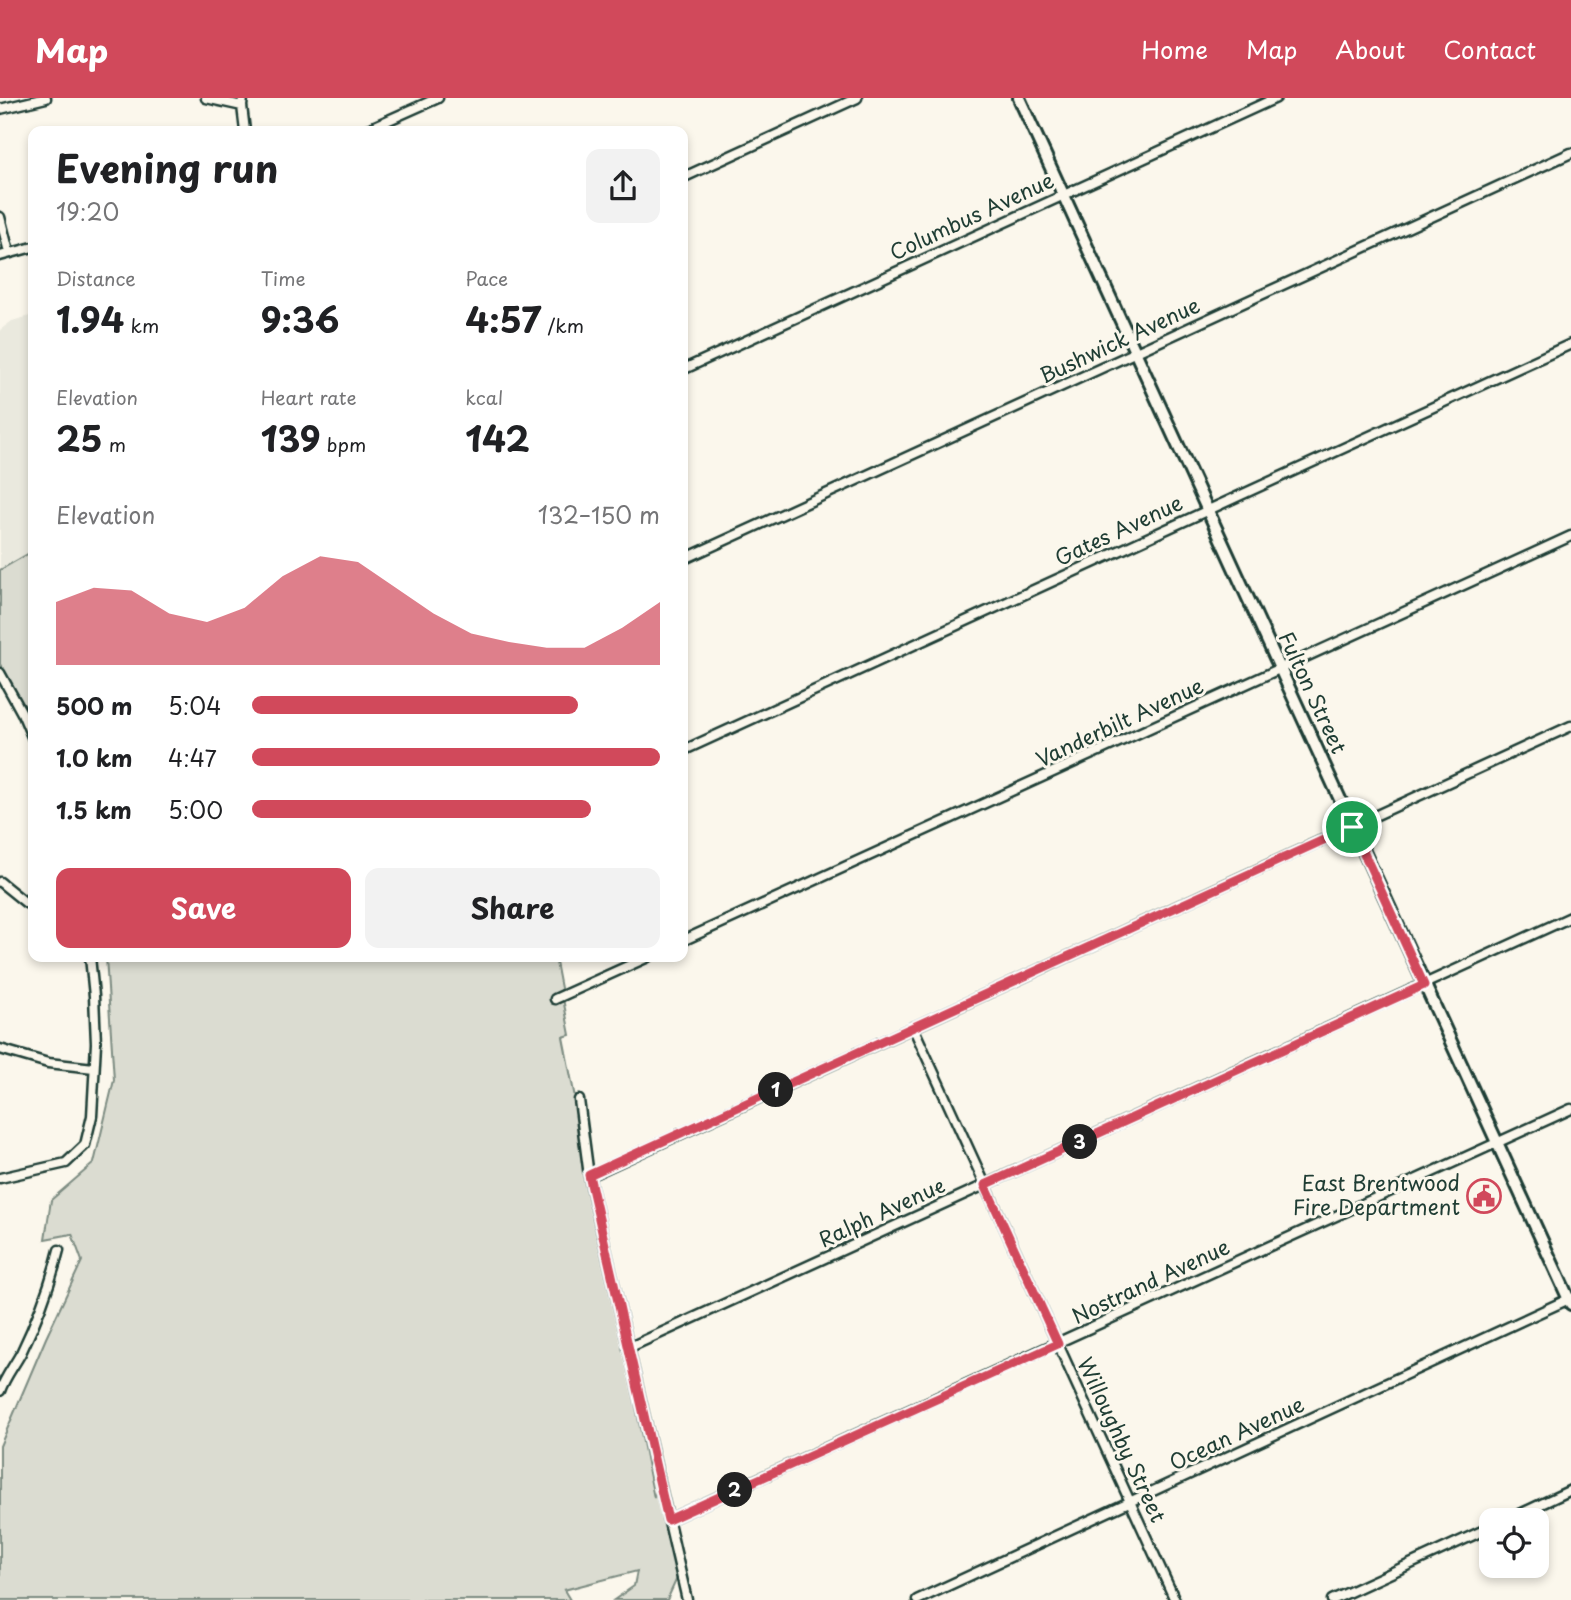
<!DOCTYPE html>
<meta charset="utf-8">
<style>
body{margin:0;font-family:"Playpen Sans",sans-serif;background:#f2f2f2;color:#202124;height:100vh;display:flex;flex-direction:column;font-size:26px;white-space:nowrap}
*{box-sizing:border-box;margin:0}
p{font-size:23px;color:#757577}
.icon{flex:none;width:38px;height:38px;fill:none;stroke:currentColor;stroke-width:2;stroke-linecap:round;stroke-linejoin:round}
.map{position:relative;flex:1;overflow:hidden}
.side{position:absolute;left:28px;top:28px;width:660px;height:836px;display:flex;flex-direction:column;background:#fff;border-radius:14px;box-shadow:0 4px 10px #0003}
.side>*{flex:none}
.tools{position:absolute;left:1479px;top:1410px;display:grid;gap:14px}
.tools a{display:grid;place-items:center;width:70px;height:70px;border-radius:14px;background:#fff;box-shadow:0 4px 10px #0003;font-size:35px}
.pin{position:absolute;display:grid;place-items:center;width:60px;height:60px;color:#fff;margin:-30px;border:4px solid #fff;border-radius:50%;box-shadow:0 2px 7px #0007}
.km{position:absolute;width:35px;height:35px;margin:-18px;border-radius:50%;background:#222;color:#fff;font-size:19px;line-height:35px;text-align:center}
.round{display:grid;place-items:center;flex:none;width:74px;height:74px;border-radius:14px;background:#f2f2f2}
.summary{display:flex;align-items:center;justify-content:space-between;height:119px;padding:0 28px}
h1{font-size:38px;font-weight:700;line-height:52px}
.metrics{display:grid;grid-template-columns:repeat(3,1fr);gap:10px;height:119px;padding:7px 28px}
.metrics div{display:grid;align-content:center}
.metrics b{font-size:35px;font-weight:700}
.metrics small{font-size:19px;font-weight:400}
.metrics p{font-size:19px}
.chart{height:196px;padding:14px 28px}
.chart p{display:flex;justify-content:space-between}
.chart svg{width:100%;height:126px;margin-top:7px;fill:#d1495b;opacity:.7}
.primary-button{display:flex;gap:14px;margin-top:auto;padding:14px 28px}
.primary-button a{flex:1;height:80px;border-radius:14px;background:#d1495b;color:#fff;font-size:28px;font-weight:700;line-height:80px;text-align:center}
.primary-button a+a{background:#f2f2f2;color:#202124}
ul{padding:0 28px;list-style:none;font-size:23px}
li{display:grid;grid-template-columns:112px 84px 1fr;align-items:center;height:52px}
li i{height:18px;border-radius:9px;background:#d1495b}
header{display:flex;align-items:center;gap:42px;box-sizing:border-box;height:98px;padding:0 35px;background:#d1495b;color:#fff}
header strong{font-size:33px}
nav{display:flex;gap:38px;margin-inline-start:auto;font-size:24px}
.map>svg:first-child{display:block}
.built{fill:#eae9de}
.green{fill:#dbdcd1;stroke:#7d8c82;stroke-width:2}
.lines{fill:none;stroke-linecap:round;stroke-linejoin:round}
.street-casing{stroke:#1f3d34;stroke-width:13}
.secondary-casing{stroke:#1f3d34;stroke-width:16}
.street{stroke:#fbf7ec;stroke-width:8}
.secondary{stroke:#fbf7ec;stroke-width:10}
.route-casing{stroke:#fff;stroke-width:14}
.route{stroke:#d1495b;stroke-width:9}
.labels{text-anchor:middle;stroke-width:6;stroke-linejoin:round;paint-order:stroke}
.street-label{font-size:21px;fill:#1f3d34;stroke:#fbf7ec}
.poi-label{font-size:21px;fill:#1f3d34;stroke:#fbf7ec;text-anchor:end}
</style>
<header>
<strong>Map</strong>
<nav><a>Home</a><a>Map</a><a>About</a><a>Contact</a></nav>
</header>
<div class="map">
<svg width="1571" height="1502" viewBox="0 0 1571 1502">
<rect width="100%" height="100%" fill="#fbf7ec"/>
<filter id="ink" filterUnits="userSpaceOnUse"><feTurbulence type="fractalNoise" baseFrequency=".0143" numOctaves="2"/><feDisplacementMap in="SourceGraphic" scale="14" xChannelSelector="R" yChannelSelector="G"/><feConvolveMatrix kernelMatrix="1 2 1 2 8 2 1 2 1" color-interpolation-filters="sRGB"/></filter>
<g filter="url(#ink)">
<!-- built -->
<path class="built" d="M33 217V463L0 487V232L12 223Z"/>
<!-- green -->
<path class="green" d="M33 453V633L0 566V472Z
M106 859H555L570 937 563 939 654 1400 656 1393 678 1478 667 1502H614L634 1488 637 1473 564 1492 570 1502H0V1348L46 1240 82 1163 72 1136 45 1141 51 1102 94 1065 114 982Z"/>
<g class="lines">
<!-- street casing -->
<g class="street-casing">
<path id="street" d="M206 0 242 8
M243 0 242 8 245 33
M0 11 46 0
M364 33 438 0
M682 80 857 0
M0 119 9 154
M0 158 33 149
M682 272 1276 0
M682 462 1571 55
M0 575 22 615 33 641
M682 653 1571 246
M0 784 26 805 33 808
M682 843 1571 438
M555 901 648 859
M913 929 1175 1502
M0 951 48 965 94 970
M579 1002 589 1078 687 1502
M589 1078 1571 628
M0 1080 66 1065 85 1047 92 1018 96 945 94 898 90 859
M628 1250 1571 819
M0 1293C5 1279 14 1268 21 1255 37 1222 50 1188 59 1152
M668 1422 1571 1011
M1505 1423 1571 1392
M917 1502 1571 1200
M1332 1502 1491 1429"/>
</g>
<!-- secondary casing -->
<g class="secondary-casing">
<path id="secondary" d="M1019 0 1571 1206"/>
</g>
<!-- street -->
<use href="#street" class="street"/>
<!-- secondary -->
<use href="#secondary" class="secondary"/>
</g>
</g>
<g class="lines" filter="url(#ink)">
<!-- route casing -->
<g class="route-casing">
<path id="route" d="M1352 729 1424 887 985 1087 1058 1246 668 1422 589 1077Z"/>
</g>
<!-- route -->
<use href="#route" class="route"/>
</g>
<!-- icons -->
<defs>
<g id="civic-ring" transform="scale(1.75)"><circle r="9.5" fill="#fbf7ec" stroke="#d1495b" stroke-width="1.5"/><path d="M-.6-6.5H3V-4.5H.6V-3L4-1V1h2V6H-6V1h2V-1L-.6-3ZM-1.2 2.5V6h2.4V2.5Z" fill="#d1495b"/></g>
</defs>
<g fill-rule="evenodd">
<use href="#civic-ring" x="1484" y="1098"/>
</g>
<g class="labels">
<!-- street labels -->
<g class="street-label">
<text transform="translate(972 119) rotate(-25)" y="7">Columbus Avenue</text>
<text transform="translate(1120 243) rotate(-25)" y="7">Bushwick Avenue</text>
<text transform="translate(1119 433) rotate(-25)" y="7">Gates Avenue</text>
<text transform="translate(1312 595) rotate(65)" y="7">Fulton Street</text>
<text transform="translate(1120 625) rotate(-25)" y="7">Vanderbilt Avenue</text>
<text transform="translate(882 1115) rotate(-25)" y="7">Ralph Avenue</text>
<text transform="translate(1151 1184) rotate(-25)" y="7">Nostrand Avenue</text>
<text transform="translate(1237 1336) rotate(-25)" y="7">Ocean Avenue</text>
<text transform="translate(1121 1342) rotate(65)" y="7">Willoughby Street</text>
</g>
<!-- poi labels -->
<g class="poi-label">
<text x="1460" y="1093">East Brentwood<tspan x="1460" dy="24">Fire Department</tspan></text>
</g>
</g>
</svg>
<div class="tools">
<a><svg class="icon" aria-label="locate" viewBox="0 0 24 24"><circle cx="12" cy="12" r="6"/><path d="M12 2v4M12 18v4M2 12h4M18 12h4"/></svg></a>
</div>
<div class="pin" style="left:1352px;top:729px;background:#1e9e55"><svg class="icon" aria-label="arrive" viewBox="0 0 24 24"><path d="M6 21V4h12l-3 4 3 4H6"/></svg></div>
<b class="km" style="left:776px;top:992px">1</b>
<b class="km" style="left:735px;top:1392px">2</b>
<b class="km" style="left:1080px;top:1044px">3</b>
<section class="side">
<div class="summary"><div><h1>Evening run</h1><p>19:20</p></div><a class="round"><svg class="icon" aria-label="share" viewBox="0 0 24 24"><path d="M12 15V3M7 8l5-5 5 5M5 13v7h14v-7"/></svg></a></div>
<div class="metrics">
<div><p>Distance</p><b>1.94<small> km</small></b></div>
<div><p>Time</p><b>9:36</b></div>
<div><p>Pace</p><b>4:57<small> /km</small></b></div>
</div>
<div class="metrics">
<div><p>Elevation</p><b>25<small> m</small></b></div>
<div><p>Heart rate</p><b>139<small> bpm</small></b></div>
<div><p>kcal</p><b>142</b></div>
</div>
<div class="chart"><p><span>Elevation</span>132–150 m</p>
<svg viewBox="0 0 160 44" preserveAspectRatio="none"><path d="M0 44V22L10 17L20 18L30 26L40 29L50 24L60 13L70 6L80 8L90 17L100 26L110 33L120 36L130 38L140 38L150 31L160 22V44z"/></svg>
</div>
<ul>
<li><b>500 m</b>5:04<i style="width:80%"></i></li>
<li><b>1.0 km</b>4:47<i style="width:100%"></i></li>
<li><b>1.5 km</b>5:00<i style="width:83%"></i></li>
</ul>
<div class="primary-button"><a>Save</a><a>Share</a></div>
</section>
</div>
